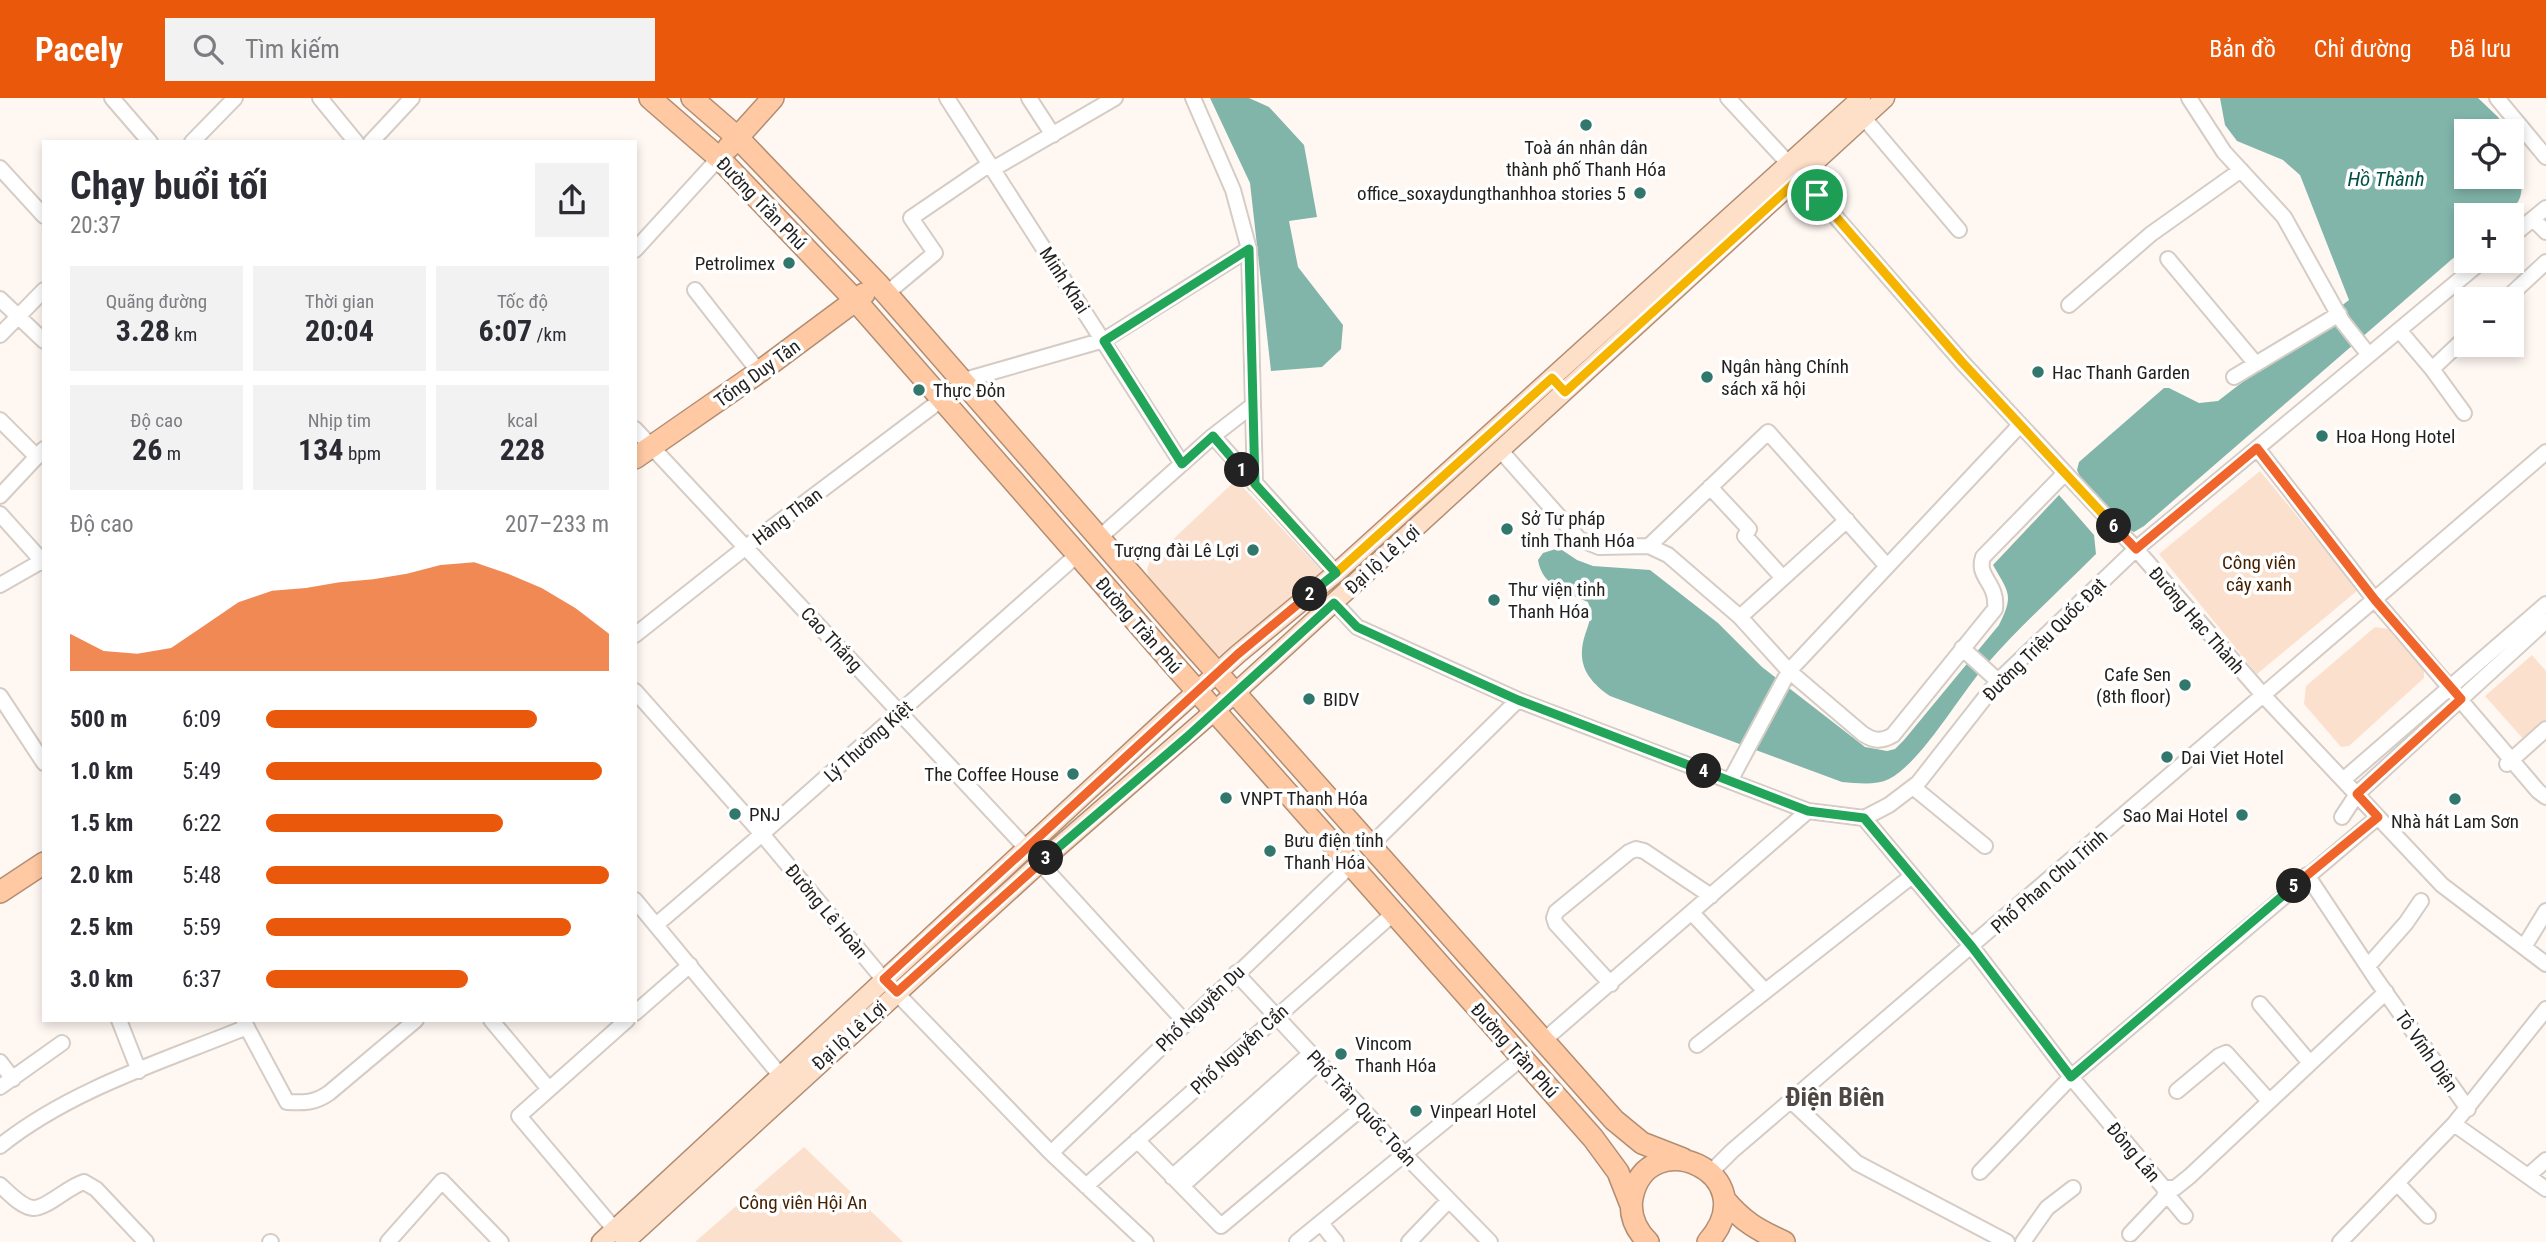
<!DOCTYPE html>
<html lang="vi">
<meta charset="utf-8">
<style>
body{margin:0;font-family:"Roboto Condensed",sans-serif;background:#f2f2f3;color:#2b2b33;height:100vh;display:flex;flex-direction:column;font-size:26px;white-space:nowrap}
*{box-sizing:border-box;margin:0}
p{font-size:23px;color:#7c7c81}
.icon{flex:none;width:38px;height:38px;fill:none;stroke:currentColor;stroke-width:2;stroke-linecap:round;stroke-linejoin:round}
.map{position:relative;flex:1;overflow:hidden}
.details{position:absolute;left:42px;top:42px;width:595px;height:882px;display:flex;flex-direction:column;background:#fff;border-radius:0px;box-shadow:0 4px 10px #0003}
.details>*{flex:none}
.buttons{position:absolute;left:2454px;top:21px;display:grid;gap:14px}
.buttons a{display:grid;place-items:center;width:70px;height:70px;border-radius:0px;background:#fff;box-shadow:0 4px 10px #0003;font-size:35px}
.pin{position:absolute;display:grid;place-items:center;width:60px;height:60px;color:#fff;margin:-30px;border:4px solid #fff;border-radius:50%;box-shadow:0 2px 7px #0007}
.km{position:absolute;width:35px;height:35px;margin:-18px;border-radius:50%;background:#222;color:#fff;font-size:19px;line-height:35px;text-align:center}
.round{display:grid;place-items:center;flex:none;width:74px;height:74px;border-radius:0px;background:#f2f2f3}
.headline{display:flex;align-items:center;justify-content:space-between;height:119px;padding:0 28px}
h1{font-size:38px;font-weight:700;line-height:52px}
.figures{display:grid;grid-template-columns:repeat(3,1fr);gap:10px;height:119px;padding:7px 28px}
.figures div{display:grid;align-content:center;border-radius:0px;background:#f2f2f3;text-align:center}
.figures b{font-size:30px;font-weight:700}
.figures small{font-size:19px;font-weight:400}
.figures p{font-size:19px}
.chart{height:196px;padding:14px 28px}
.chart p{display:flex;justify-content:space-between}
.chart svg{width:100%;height:126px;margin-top:7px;fill:#ea580c;opacity:.7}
ul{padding:0 28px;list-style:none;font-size:23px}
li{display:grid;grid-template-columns:112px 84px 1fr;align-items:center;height:52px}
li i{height:18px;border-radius:9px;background:#ea580c}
header{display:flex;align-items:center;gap:42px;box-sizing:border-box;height:98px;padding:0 35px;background:#ea580c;color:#fff}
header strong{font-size:33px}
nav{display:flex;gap:38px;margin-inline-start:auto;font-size:24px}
.search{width:490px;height:63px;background:#f2f2f3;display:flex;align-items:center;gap:18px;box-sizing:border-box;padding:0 24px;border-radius:0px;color:#7c7c81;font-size:26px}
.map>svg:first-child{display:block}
.green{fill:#fbe0cd}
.water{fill:#81b5aa}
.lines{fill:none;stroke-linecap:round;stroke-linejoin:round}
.minor-casing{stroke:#d5ccc5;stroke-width:18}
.major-casing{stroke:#b18e74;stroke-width:21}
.highway-casing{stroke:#b18e74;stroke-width:24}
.minor{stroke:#fff;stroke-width:14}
.major{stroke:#fedfc8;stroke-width:18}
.highway{stroke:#fec9a3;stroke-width:21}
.split-1-casing{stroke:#fff;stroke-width:14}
.split-2-casing{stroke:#fff;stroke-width:14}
.split-3-casing{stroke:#fff;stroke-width:14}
.split-4-casing{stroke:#fff;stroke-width:14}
.split-5-casing{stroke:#fff;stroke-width:14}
.split-6-casing{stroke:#fff;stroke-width:14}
.split-7-casing{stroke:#fff;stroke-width:14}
.split-1{stroke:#f5b400;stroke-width:9}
.split-2{stroke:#22a559;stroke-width:9}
.split-3{stroke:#f0652b;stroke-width:9}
.split-4{stroke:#22a559;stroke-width:9}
.split-5{stroke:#22a559;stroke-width:9}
.split-6{stroke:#f0652b;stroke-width:9}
.split-7{stroke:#f5b400;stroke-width:9}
.poi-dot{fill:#32776b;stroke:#fff;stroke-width:2.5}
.labels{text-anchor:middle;stroke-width:7;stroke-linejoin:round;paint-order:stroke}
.poi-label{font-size:19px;fill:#221f1d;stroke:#fff;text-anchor:start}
.street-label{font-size:19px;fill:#221f1d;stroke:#fff}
.park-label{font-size:19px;fill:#462101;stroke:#fff}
.water-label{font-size:21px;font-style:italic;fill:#005045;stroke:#fff}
.district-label{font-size:26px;font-weight:bold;fill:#4f4742;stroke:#fff}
</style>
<header>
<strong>Pacely</strong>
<div class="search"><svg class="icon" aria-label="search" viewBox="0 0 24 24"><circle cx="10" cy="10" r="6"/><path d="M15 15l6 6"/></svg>Tìm kiếm</div>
<nav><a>Bản đồ</a><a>Chỉ đường</a><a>Đã lưu</a></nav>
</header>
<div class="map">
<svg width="2546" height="1144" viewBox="0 0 2546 1144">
<rect width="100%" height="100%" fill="#fff7f2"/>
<!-- green -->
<path class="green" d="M2260 373 2358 492 2257 576 2159 456Z
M1236 382 1323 474 1234 555 1225 559 1217 557 1149 481 1147 471 1150 463Z
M2375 529 2388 531 2424 573V580L2349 648 2341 649 2304 606 2306 588Z
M2532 557 2546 573V626L2526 644 2485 598Z
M804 1049 903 1144H695Z"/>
<!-- water -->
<path class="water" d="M1210 0H1249L1269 9 1304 47 1317 119 1289 123 1298 169 1343 227 1341 251 1322 269 1271 273 1250 85Z
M2220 0H2478L2498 19 2508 33H2466V79H2511V40C2517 53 2526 89 2519 102 2516 108 2508 113 2503 117H2466V149L2144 428 2134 434 2127 431 2080 379 2077 372 2079 364 2164 290H2169L2199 305 2218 303 2349 202 2300 77 2283 62 2237 43 2225 27Z
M2059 397 2094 437 2096 456C2059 493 2020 528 1986 567 1960 596 1921 665 1889 681 1875 688 1857 685 1842 684L1610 598C1587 582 1576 565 1585 537 1589 525 1593 516 1588 504 1566 494 1542 488 1538 462L1543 455 1559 450 1577 462 1593 468 1650 472 1718 525 1762 569 1865 649 1887 653 1895 651 1904 642 1999 527C2014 497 2009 495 1993 467Z"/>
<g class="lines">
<!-- minor casing -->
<g class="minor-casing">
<path id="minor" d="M112 0 150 44
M320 0 356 44
M947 0 1182 366
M1029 0 1053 37
M1193 0 1233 92 1249 151 1255 386
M1728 0 1801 79 1962 264 2136 451 2263 597 2442 787 2546 866
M2189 0 2224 54 2284 119 2342 223 2369 257
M2497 0 2546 59
M1864 20 1959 132
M192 44 235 0
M371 44 412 0
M0 70 44 118
M993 71 1115 0
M2533 121 2546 134
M2511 139 2546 110
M635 152 719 60
M2168 161 2256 266
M695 192 759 274
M886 196 935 155 911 120 990 66
M0 201 44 243
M2506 201 2546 164
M2069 207 2151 136 2241 72
M2399 232 2432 271 2464 315
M0 237 44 192
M2432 271 2466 239
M2234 279 2339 216
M961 283 1104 242 1249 151
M0 322 37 359
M635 331 1027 751
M1213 338 1336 475
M2257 350 2375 502 2538 693 2546 699
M1501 353 1579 441 1599 449 1649 448 1668 457 1740 519 1789 573 1863 636C1874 643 1881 644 1893 637L1995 511C1998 484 1976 480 1983 459L2065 375
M1710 389 1749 431 1745 438 1783 480
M0 398 44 351
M0 416 44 465
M1099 440 1213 338 1253 307
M1649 448 1768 334 1886 467
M0 487 42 463
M1334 504 1357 529 1518 602 1808 713
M1740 519 1847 422
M635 537 746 449 941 302
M1962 550 1998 583
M635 593 762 736 884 882 1051 1055 1146 1144
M0 598 44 665
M2507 666 2546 631
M2343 682 2546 506
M1730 683 1789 573 2020 327
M1913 689 1985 748
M2342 719 2357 696 2546 523
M1864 720 1972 849 2071 979 2164 1090H2175L2190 1078 2386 894
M1370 748 1518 602
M1040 765 1185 924
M2307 777 2376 881 2468 1011
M635 802 780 977
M1692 815 1765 893
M656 827 762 736 1077 457
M2524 849 2546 813
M2368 868 2406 825 2421 803
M1236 875 1405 1057 1490 1144
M1611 886 1556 826 1554 820 1556 814 1629 754 1636 751 1644 753 1711 798
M2260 906 2310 965
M635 915 690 867
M119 922 139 973
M491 922 549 991
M244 924 287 1004C304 1005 315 1005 329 995L416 922
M1543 943 1808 713 1864 720 1889 707 1918 685 1998 583 2136 451 2482 163
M1697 947 1912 778
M0 964 13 981
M0 989 62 945
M2177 993 2219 958 2226 955 2269 1003
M1791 1003 1857 1065 2007 1144
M2454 1026 2546 1091
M1137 1042 1221 1128 1362 1010
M0 1048C71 991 164 963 247 929
M1051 1055 1351 767
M1711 1074 1732 1053 2546 354
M1980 1074 2071 979 2378 719
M2529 1077 2546 1062
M1172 1079 1311 955
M2397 1085 2428 1118
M0 1087C8 1094 21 1109 33 1110 46 1111 69 1088 84 1084L96 1091 146 1144
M1086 1088 1394 815
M1182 1088 1319 964
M2169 1091 2170 1100 2185 1118
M1321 1125 1336 1144
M2130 1136 2163 1101 2167 1091
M621 1139 519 1018 627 922
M270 1144H271
M388 1144 442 1083 501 1144
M1297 1144 1522 960
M1409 1144 1449 1102
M2023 1144 2047 1110 2073 1090
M2340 1144 2454 1026 2546 911"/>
</g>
<!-- major casing -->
<g class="major-casing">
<path id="major" d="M601 1144 1168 619 1238 556 1336 475 1861 0
M625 1144 1040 765 1235 595 1885 0"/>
</g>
<!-- highway casing -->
<g class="highway-casing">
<path id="highway" d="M650 0 719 60 856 203 1175 568 1593 1040 1618 1074 1631 1107
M692 0 737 39 877 185 1195 550 1614 1022 1642 1045 1683 1061
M728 50 773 0
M635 360 759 274 864 196
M0 794 44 765
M1724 1101C1743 1124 1758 1132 1784 1144
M1648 1144C1636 1132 1629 1118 1632 1100 1647 1023 1768 1075 1708 1144"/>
</g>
<!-- minor -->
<use href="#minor" class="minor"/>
<!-- major -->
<use href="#major" class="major"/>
<!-- highway -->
<use href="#highway" class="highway"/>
</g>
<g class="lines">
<!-- split-1 casing -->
<g class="split-1-casing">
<path id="split-1" d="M1242 372 1336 475 1552 280 1565 294 1801 79 1817 97"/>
</g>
<!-- split-2 casing -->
<g class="split-2-casing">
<path id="split-2" d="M1242 372 1213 338 1182 366 1104 243 1249 151 1255 386 1336 475 1310 496"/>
</g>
<!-- split-3 casing -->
<g class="split-3-casing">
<path id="split-3" d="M1046 760 897 894 884 881 1238 556 1310 496"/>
</g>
<!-- split-4 casing -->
<g class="split-4-casing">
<path id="split-4" d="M1046 760 1187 639 1334 505 1357 529 1438 566 1518 602 1704 673"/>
</g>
<!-- split-5 casing -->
<g class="split-5-casing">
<path id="split-5" d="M1704 673 1808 713 1864 720 1972 849 2071 979 2294 788"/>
</g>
<!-- split-6 casing -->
<g class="split-6-casing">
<path id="split-6" d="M2114 428 2136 451 2257 350 2375 502 2461 601 2357 696 2378 719 2294 788"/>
</g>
<!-- split-7 casing -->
<g class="split-7-casing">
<path id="split-7" d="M1817 97 1962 264 2114 428"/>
</g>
<!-- split-1 -->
<use href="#split-1" class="split-1"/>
<!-- split-2 -->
<use href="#split-2" class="split-2"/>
<!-- split-3 -->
<use href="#split-3" class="split-3"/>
<!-- split-4 -->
<use href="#split-4" class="split-4"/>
<!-- split-5 -->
<use href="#split-5" class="split-5"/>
<!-- split-6 -->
<use href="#split-6" class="split-6"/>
<!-- split-7 -->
<use href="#split-7" class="split-7"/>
</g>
<!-- markers -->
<g class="poi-dot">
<circle cx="1586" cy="27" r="7"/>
<circle cx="1640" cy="95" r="7"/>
<circle cx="789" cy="165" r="7"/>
<circle cx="2038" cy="274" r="7"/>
<circle cx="1707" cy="279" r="7"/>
<circle cx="919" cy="292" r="7"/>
<circle cx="2322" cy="338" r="7"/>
<circle cx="1507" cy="431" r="7"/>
<circle cx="1253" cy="452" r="7"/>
<circle cx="1494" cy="502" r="7"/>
<circle cx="2185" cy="587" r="7"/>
<circle cx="1309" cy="601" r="7"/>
<circle cx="2167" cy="659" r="7"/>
<circle cx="1073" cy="676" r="7"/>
<circle cx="1226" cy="700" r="7"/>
<circle cx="2455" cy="701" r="7"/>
<circle cx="735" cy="716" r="7"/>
<circle cx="2242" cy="717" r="7"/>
<circle cx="1270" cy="753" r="7"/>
<circle cx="1341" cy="956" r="7"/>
<circle cx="1416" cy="1013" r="7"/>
</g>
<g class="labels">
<!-- poi labels -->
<g class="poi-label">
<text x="1586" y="56" text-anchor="middle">Toà án nhân dân<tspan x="1586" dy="22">thành phố Thanh Hóa</tspan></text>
<text x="1626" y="102" text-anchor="end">office_soxaydungthanhhoa stories 5</text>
<text x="775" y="172" text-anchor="end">Petrolimex</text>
<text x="1721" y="275">Ngân hàng Chính<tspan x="1721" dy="22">sách xã hội</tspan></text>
<text x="2052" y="281">Hac Thanh Garden</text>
<text x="933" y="299">Thực Đỏn</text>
<text x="2336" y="345">Hoa Hong Hotel</text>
<text x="1521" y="427">Sở Tư pháp<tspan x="1521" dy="22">tỉnh Thanh Hóa</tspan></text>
<text x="1239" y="459" text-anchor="end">Tượng đài Lê Lợi</text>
<text x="1508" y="498">Thư viện tỉnh<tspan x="1508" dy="22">Thanh Hóa</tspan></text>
<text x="2171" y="583" text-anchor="end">Cafe Sen<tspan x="2171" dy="22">(8th floor)</tspan></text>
<text x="1323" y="608">BIDV</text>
<text x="2181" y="666">Dai Viet Hotel</text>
<text x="1059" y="683" text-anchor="end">The Coffee House</text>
<text x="1240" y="707">VNPT Thanh Hóa</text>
<text x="749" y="723">PNJ</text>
<text x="2228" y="724" text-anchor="end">Sao Mai Hotel</text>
<text x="2455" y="730" text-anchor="middle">Nhà hát Lam Sơn</text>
<text x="1284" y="749">Bưu điện tỉnh<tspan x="1284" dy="22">Thanh Hóa</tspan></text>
<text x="1355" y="952">Vincom<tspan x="1355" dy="22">Thanh Hóa</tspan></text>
<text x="1430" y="1020">Vinpearl Hotel</text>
</g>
<!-- street labels -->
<g class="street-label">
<text transform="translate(762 105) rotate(46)" y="7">Đường Trần Phú</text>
<text transform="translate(1065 182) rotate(57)" y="7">Minh Khai</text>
<text transform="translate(757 275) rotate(-36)" y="7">Tống Duy Tân</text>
<text transform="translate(787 418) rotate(-37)" y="7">Hàng Than</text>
<text transform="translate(1382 461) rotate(-42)" y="7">Đại lộ Lê Lợi</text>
<text transform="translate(2197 522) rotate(49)" y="7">Đường Hạc Thành</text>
<text transform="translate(1139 527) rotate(49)" y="7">Đường Trần Phú</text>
<text transform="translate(832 541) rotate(47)" y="7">Cao Thắng</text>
<text transform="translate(2044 541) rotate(-45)" y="7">Đường Triệu Quốc Đạt</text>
<text transform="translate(868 643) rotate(-42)" y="7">Lý Thường Kiệt</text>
<text transform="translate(2049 783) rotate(-41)" y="7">Phố Phan Chu Trinh</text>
<text transform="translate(827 813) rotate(50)" y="7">Đường Lê Hoàn</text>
<text transform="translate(1200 910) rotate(-44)" y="7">Phố Nguyễn Du</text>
<text transform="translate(849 937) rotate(-42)" y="7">Đại lộ Lê Lợi</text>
<text transform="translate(1239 951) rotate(-42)" y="7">Phố Nguyễn Cẩn</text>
<text transform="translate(1515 952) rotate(48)" y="7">Đường Trần Phú</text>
<text transform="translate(2427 953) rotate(55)" y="7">Tô Vĩnh Diện</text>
<text transform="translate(1362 1010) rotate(47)" y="7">Phố Trần Quốc Toản</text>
<text transform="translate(2134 1054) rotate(50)" y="7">Đông Lân</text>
</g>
<!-- park labels -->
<g class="park-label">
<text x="2259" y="471">Công viên<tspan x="2259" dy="22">cây xanh</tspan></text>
<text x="803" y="1111">Công viên Hội An</text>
</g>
<!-- water labels -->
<g class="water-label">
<text x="2386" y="88">Hồ Thành</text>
</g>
<!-- district labels -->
<g class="district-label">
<text x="1835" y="1008">Điện Biên</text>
</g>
</g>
</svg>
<div class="buttons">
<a><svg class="icon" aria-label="locate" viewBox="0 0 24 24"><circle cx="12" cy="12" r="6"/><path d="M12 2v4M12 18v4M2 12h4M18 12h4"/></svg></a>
<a>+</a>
<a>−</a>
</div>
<div class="pin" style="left:1817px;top:97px;background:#1e9e55"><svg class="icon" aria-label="arrive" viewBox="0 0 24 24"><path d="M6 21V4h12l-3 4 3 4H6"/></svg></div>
<b class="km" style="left:1242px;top:372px">1</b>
<b class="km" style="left:1310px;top:496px">2</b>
<b class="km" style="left:1046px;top:760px">3</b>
<b class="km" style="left:1704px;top:673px">4</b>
<b class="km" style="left:2294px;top:788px">5</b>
<b class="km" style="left:2114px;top:428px">6</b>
<section class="details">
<div class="headline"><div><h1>Chạy buổi tối</h1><p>20:37</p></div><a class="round"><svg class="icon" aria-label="share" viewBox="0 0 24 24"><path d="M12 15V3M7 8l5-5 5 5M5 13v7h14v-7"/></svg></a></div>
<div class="figures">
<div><p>Quãng đường</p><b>3.28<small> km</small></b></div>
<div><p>Thời gian</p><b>20:04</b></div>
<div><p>Tốc độ</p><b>6:07<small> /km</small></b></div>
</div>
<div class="figures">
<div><p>Độ cao</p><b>26<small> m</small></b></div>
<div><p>Nhịp tim</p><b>134<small> bpm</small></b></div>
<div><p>kcal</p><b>228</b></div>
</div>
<div class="chart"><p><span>Độ cao</span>207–233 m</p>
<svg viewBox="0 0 160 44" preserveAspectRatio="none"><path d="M0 44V31L10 37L20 38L30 36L40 28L50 20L60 16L70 15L80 13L90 12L100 10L110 7L120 6L130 10L140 15L150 22L160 31V44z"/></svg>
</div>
<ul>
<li><b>500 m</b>6:09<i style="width:79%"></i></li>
<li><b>1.0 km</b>5:49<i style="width:98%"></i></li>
<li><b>1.5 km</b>6:22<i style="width:69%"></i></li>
<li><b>2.0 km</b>5:48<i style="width:100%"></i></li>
<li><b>2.5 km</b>5:59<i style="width:89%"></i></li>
<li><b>3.0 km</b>6:37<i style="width:59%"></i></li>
</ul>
</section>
</div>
